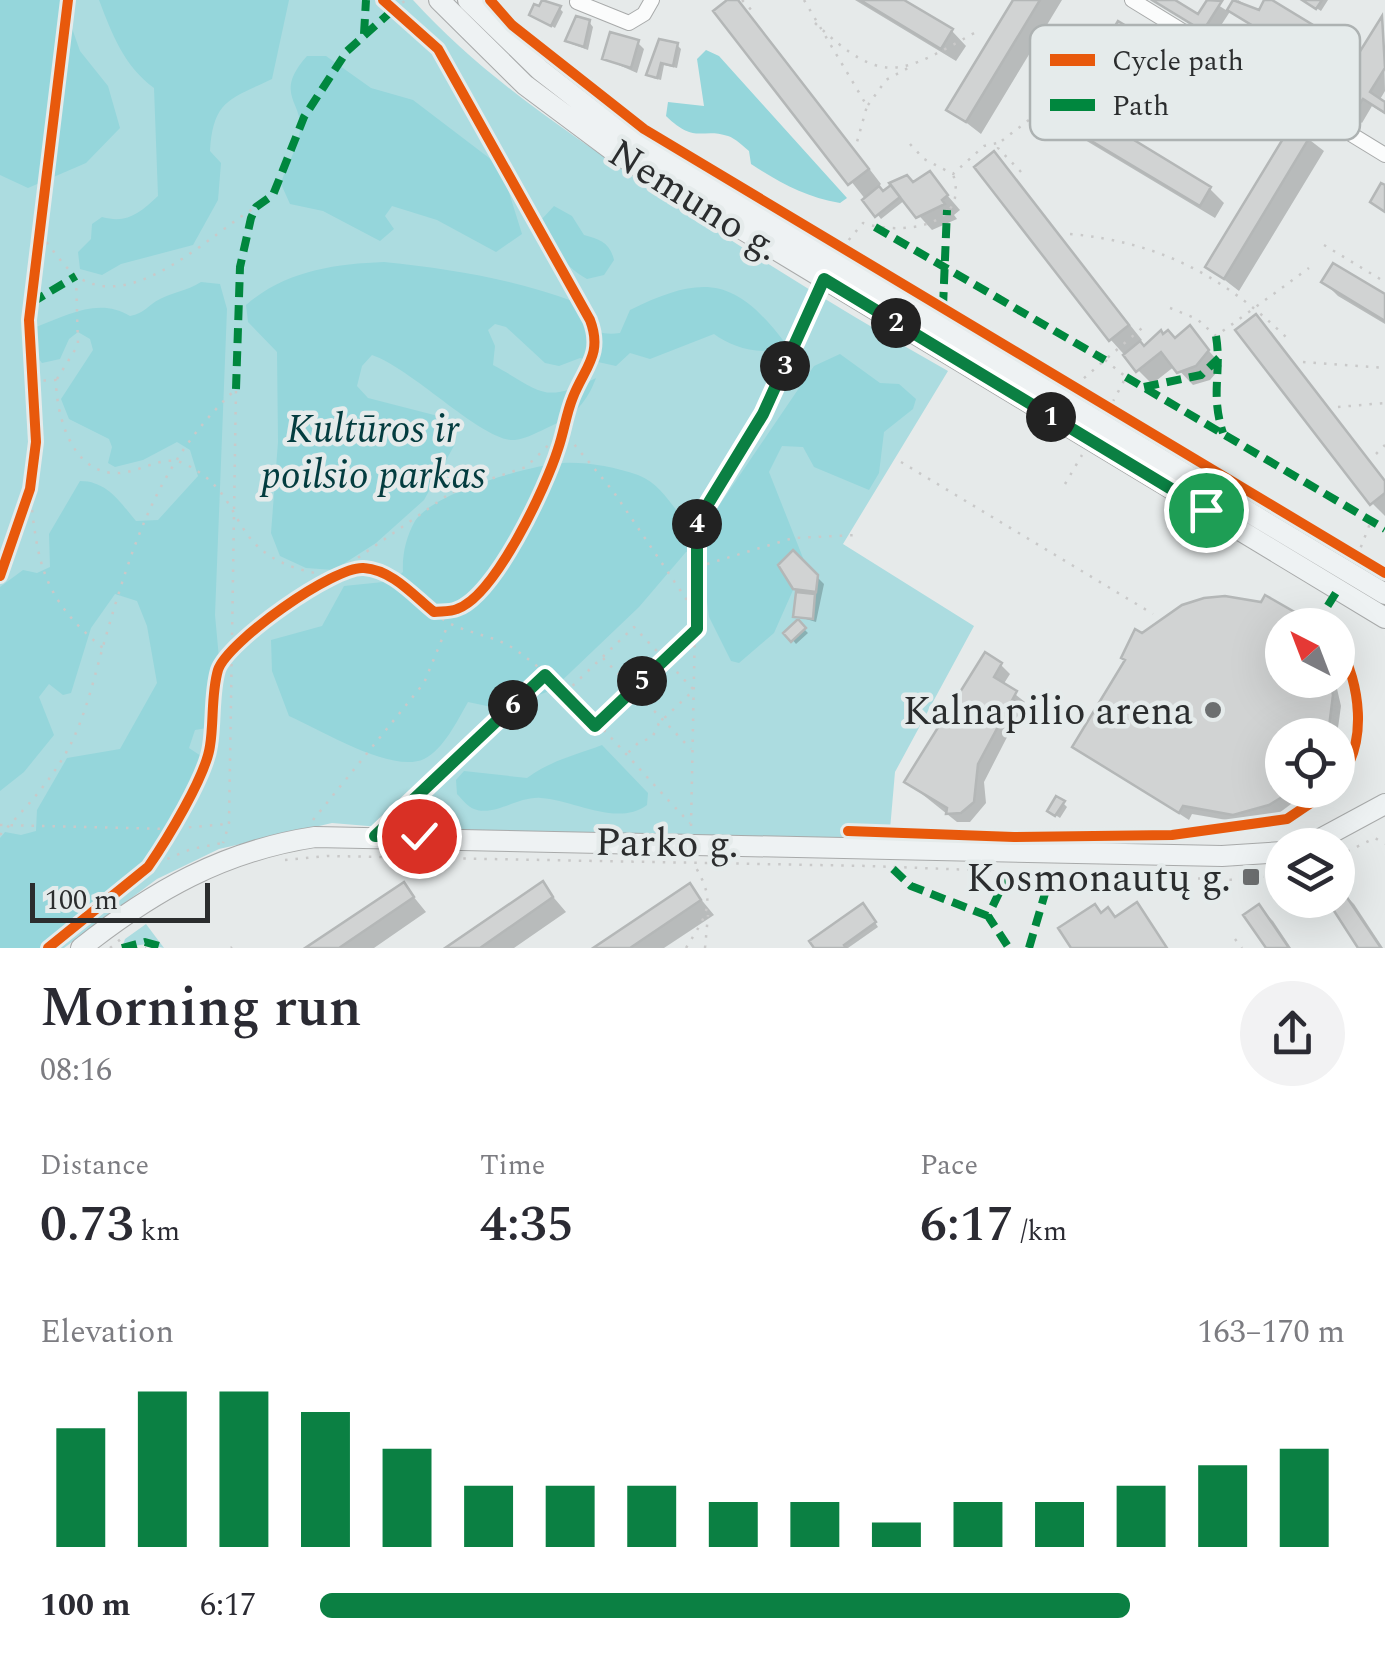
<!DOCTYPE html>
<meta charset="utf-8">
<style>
body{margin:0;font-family:Spectral,serif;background:#f2f2f3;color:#2b2b33;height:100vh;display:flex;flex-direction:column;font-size:38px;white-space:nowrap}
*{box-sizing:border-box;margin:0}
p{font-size:32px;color:#7c7c81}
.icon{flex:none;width:55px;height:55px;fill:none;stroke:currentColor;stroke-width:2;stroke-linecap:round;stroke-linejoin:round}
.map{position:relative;height:948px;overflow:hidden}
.drawer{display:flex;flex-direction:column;background:#fff;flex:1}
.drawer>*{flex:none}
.needle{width:65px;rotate:318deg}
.controls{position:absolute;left:1265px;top:608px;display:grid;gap:20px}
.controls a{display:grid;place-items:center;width:90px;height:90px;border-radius:50%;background:#fff;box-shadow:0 10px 40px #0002;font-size:50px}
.scale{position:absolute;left:30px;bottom:25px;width:180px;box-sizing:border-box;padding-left:10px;border:5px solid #2b2d2e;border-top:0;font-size:28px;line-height:35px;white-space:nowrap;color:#2b2d2e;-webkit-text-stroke:8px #e5ebeb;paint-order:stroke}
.pin{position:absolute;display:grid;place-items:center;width:85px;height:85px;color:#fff;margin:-42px;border:5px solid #fff;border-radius:50%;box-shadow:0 2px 10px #0007}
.km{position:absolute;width:50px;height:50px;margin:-25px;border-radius:50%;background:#222;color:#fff;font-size:28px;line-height:50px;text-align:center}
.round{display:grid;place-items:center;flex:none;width:105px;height:105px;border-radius:52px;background:#f2f2f3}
.headline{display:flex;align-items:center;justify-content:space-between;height:170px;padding:0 40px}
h1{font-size:55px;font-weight:600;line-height:75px}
.metrics{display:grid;grid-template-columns:repeat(3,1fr);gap:15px;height:170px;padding:10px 40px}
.metrics div{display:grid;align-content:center}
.metrics b{font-size:50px;font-weight:600}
.metrics small{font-size:28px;font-weight:400}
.metrics p{font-size:28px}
.chart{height:280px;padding:20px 40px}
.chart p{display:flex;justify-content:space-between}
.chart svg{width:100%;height:180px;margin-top:10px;stroke:#0b8043;stroke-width:6}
ul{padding:0 40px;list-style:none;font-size:32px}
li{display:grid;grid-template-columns:160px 120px 1fr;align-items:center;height:75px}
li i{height:25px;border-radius:12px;background:#0b8043}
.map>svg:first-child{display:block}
.green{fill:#acdce0}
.forest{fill:#95d6db}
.shadow{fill:#0003}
.building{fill:#d1d3d3;stroke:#b4b7b7;stroke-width:2.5}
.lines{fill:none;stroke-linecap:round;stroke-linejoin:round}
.minor-casing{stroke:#a8aaaa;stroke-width:16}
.secondary-casing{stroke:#a8aaaa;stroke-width:22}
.path{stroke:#c9c9c9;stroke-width:2.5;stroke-dasharray:2.5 8;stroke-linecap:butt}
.minor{stroke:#fbfcfc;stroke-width:14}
.secondary{stroke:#eef2f3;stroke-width:20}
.quiet{stroke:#00873e;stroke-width:8;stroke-dasharray:15 8;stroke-linecap:butt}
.cycleway-casing{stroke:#e5ebeb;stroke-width:16}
.cycleway{stroke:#e8590c;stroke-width:10}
.route-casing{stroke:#fff;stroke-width:20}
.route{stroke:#0b8043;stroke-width:12}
.poi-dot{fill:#6c6f70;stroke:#e5ebeb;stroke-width:4}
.labels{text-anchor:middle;stroke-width:9;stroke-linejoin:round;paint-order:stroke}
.street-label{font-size:40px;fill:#2b2d2e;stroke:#e5ebeb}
.park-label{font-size:40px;font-style:italic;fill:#033c3f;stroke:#e5ebeb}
.poi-label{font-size:40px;fill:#2b2d2e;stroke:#e5ebeb;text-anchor:end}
.key{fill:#e5ebeb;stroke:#adb2b2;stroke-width:2.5}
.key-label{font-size:28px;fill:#2b2d2e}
</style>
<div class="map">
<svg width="1385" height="948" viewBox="0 0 1385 948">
<rect width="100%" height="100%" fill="#e6eaea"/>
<!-- green -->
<path class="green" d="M0 0H413C483 77 571 135 657 192 752 255 848 315 948 371L843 544 974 626 895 772 889 841 416 830 332 823 219 849 157 879 64 948H0Z
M146 924 164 948 146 944 122 948 125 939Z"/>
<!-- forest -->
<path class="forest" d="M0 0H62L80 51 108 86 120 128 86 163 28 188 0 175Z
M99 0H289L272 79C230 99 213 100 210 151L221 163 218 200 193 245 121 264 102 275 80 269 78 252 91 239 92 224 102 217C127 224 140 213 158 196L154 88C124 66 112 34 99 0Z
M706 50 719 56 847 198 840 203C805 197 780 183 751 164L749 151C744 147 735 138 728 136 701 127 696 145 666 116L668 102 704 106 697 59Z
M307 56H326L371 88 413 100 501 167 522 234 496 252 437 220 392 206 385 216 394 229 380 241 323 211 290 204 281 184C285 167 299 147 300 130 303 102 273 94 307 56Z
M554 206 572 216 584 235C600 239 610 243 614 260L604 275 587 279C561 265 553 245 541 220Z
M384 262C452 269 512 279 575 302 588 324 593 337 620 333L630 310C704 274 735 277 786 344 767 359 731 347 714 334L650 359 630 353 616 366 580 358 559 366 545 363 506 327 495 324 488 330 495 346 493 365C542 391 542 405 596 378 587 402 575 415 551 426 540 431 526 439 515 440 484 443 413 369 372 355L362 366 357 386 368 398 438 416 455 444 424 500 376 543 334 570 306 568 280 556 271 533 278 442 277 352 248 322 246 305C285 271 334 264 384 262Z
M201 282 220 284 227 309 215 615 221 680 213 695 207 728 195 730 189 748 204 758 201 769 154 851 132 876 41 948H0V838L5 832 21 835 36 831 37 810 67 758 120 749 157 683 147 626 137 601 115 594 91 628 71 693 63 695 49 684 39 697 54 735 24 772 0 791V587L23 570 37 573 50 567 49 534 80 481C107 481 120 502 136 521L158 520 198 476 190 450 177 442 143 460 115 467 108 463 112 447 109 439 69 419 61 399 93 350 90 339 78 332 69 339 60 359 42 363 37 357 36 327C68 315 99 297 130 316 145 313 148 305 160 299 173 292 187 291 201 282Z
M840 354 880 383 899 384 916 399 913 409 884 432 879 473 869 490 814 467 803 447 782 446 769 472 805 563 774 633 739 663 731 661 709 617 700 548 686 552 639 607 552 690 501 709 468 702C457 721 444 749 424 759 392 774 321 730 289 716L272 671 271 640 322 626 344 586 393 581 403 572C402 555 406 537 415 521 433 493 530 465 563 463 588 462 614 467 638 475 664 485 672 510 692 527L712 516 814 366Z
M602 745 648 793 647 805C617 827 574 800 541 798 518 796 494 817 474 809 468 807 462 799 457 794L456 780 464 771 527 778C552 760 573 756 602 745Z"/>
<!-- shadow -->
<path class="shadow" d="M731 0 748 12 881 184 877 188 883 194 914 185 929 174 960 210 954 215 957 219 932 230 905 200 881 219 717 12Z
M855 0H899L952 31 966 46 956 61Z
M1016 0H1062L981 134 950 110Z
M1151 0H1170L1199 18 1210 0 1229 12 1238 0 1259 13 1267 0 1318 34 1314 41 1303 35 1294 50 1231 10 1220 27 1276 58 1282 64 1274 76 1215 35 1213 38Z
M1304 0H1328L1321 11Z
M559 8 563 12 555 28 532 15Z
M1383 20 1385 91 1379 101 1385 105V114L1372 106 1362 123 1332 100Z
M589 22 593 27 588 50 572 44 568 41Z
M638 43 644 49 637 73 605 59Z
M677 45 681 49 677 68 664 65 661 80 653 78 649 74Z
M1061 120 1210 189 1224 203 1215 218 1075 134Z
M1293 127 1324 151 1239 291 1208 267Z
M994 154 1142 340 1138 343 1144 349 1164 336 1175 340 1190 329 1222 366 1210 380 1193 385 1175 366 1152 384 1138 370 1111 340Z
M1324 282 1385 297V324L1338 296Z
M1256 318 1385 480V516L1372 503Z
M793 553 824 584 816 622 796 616 798 591Z
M1266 599 1305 625H1282V680H1335L1341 706 1337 735H1282V790H1310L1279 813 1244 823 1192 814 1189 820 1075 746 1142 636 1262 605Z
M798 623 808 633 796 644 787 633Z
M1001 665 1010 674 1003 685 1025 702 984 782 986 803 970 822H957L907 782Z
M1063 803 1067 807 1060 818 1054 814Z
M404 885 426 912 374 948H309Z
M543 885 566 912 514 948H449Z
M690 886 714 915 664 948H597Z
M1340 890 1354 904 1383 948H1361L1330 900H1338Z
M1259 907 1273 921 1291 948H1269L1247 915Z
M867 910 878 927 848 948H817L812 941Z"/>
<!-- building -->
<path class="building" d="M542 0 561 6 551 26 529 15 534 4 539 6Z
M727 0H738L869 169 848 185 713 11Z
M860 0H904L953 29 941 49Z
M1013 0H1040L966 122 946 110Z
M1152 0H1175L1198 14 1207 0 1222 1 1203 31Z
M1233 0 1259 10 1264 0H1272L1313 25 1306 37 1296 30 1286 46 1227 10Z
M1302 0H1322L1316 9Z
M576 16 590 20 584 47 565 41Z
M1382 16 1385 68 1370 92 1385 102V113L1363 99 1352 115 1329 101Z
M1118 21 1260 107 1248 126 1106 41Z
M610 32 639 40 631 68 602 59Z
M659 39 678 43 673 66 661 63 657 78 646 75Z
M1070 101 1211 187 1200 206 1058 121Z
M1292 124 1311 135 1224 279 1205 267Z
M994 151 1129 325 1109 341 974 167Z
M930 171 948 195 942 200 945 204 916 218 889 183 907 175 913 182Z
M1381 183 1385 185V212L1370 202Z
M891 185 900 197 875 217 862 200 879 186 883 191Z
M1333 263 1385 294V321L1321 282Z
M1256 314 1385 481V493L1370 505 1235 330Z
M1190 325 1209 350 1196 366 1177 373 1161 352 1136 372 1123 355 1140 341 1144 346 1161 330 1163 334 1168 330 1175 338Z
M793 550 818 575 816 592 793 589 778 565Z
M796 592 815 594 813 619 793 617Z
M1265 595 1298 614 1294 621 1298 625H1282V680H1330L1333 695 1328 735H1282V790L1290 792 1269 805 1233 815 1183 806 1179 813 1072 747 1125 660 1121 658 1135 629 1142 633 1182 605 1204 598 1225 596 1261 602Z
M798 619 806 628 791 642 783 633Z
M985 652 1002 663 994 677 1017 691 978 764 974 802 961 813 946 814 947 808 904 782Z
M1056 796 1065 801 1055 816 1047 811Z
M543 881 553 897 480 948H445Z
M404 882 414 897 339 948H305Z
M690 883 701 900 630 948H593Z
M1340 887 1381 948H1358L1327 900H1338Z
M1137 902 1167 948H1071L1058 928 1095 904 1101 913 1108 907 1115 917Z
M863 903 876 922 844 945 846 948H814L809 941Z
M1259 904 1289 948H1266L1243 915Z"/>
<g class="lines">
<!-- minor casing -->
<g class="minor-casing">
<path id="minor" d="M1132 0 1385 155
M577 2 629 23 644 14 652 0"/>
</g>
<!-- secondary casing -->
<g class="secondary-casing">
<path id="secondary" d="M439 0 525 85 616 153 1385 618
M468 0 540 70 630 140 1385 594
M1309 845 1385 804
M81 948C153 891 223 851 315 837L1222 856 1282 852"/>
</g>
<!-- path -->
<path class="path" d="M742 0 756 15
M804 0 867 106 857 142
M394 9 406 0
M815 23C883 87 899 75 976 32
M868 105 886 80 908 68
M910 144 924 159 953 174 984 146 997 143
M1021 172 998 148 999 143 1060 96
M40 234C51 247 63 266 76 276 133 315 210 234 256 207
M1070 234C1160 242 1223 276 1287 338
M1324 245 1385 282
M842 248 863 223C898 235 971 229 953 174
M1170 308 1197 319 1216 336 1309 268
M1105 360 1126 377 1109 409
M1303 362 1385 368
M57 379 78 345 76 278
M33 381 56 380C56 415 72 475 118 473 140 473 164 453 185 464 256 499 218 560 332 576L452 492 526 467 563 431 613 491 697 615
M1076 385 1142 328
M1338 407 1385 403
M1376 454 1385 445
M901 462 1153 614
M1065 484 1082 455
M30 489C37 564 43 599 103 648
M1357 557 1371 521
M697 567 793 538 856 535
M434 612C456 634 490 632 516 650 579 695 636 768 690 823
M603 658 691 749
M565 693 634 627 694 690 659 723 652 738 639 742 625 756
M596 725 695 630
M313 820 424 683 447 627
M391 821 545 675
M0 825 170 829 227 824
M691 826 697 522 763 414 817 295
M0 835C25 809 49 783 67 751 85 719 94 678 104 643 133 542 158 462 236 389L229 824 223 843
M1338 856 1375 838 1385 844
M285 860 328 856 869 866 1238 880 1282 874
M148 867 191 849 222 843
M1235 939 1242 948
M110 948 122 938
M145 948H146
M231 948 232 947
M686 948C707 914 717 903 695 866
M705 948 708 915"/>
<!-- minor -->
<use href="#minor" class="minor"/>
<!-- secondary -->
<use href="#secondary" class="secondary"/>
<!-- quiet -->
<path class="quiet" d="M364 34 366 0
M875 227 1105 360
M31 303 76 276
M943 307 947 210
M1216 336C1222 373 1210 393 1223 433
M1126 377 1385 529
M1144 387 1201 375 1219 358
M236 389 240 267 251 218 256 207 273 195 304 117 347 51 394 9
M1325 625 1320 618 1339 588
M893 869 911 886 988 916
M1009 872 988 916 1009 948
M122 948 145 942 163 947
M1029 948 1051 873"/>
<!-- cycleway casing -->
<g class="cycleway-casing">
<path id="cycleway" d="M490 0 512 25 644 129 1385 573
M0 576 30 489 36 442 29 320 68 0
M1338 643C1360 684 1369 742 1338 781
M848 831 1014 837 1172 835 1287 819 1330 790
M48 948 148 867C166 841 206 776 210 746 214 722 211 694 218 670 227 642 335 565 364 568 392 570 413 595 434 612 441 611 450 612 457 609 495 596 546 487 558 449 564 432 566 414 573 397 585 367 603 354 590 320L438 49 383 0"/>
</g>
<!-- cycleway -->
<use href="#cycleway" class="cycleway"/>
</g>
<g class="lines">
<!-- route casing -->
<g class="route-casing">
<path id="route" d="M419 836H375L545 675 595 726 697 629V522L763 414 824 279 1206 510"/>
</g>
<!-- route -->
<use href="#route" class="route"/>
</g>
<!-- markers -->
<g class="poi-dot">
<circle cx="1213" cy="710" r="10"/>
<rect x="1241" y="867" width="20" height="20" rx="5"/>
</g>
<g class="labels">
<!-- street labels -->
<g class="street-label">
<text transform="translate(695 199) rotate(32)" y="14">Nemuno g.</text>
<text transform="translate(667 842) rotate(1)" y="14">Parko g.</text>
</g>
<!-- park labels -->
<g class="park-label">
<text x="373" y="442">Kultūros ir<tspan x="373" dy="46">poilsio parkas</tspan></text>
</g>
<!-- poi labels -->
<g class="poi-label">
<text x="1193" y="724">Kalnapilio arena</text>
<text x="1231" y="891">Kosmonautų g.</text>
</g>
</g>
<!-- legend -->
<rect x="1030" y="25" width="330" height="115" rx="15" class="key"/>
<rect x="1050" y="54" width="45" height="12" fill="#e8590c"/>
<rect x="1050" y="99" width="45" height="12" fill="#00873e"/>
<g class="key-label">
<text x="1112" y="70">Cycle path</text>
<text x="1112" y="115">Path</text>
</g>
</svg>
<div class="controls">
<a><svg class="needle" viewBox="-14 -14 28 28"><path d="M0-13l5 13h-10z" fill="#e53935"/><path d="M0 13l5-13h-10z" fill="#7c7c81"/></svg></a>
<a><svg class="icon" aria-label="locate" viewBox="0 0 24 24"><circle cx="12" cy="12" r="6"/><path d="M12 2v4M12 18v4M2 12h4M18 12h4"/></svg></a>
<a><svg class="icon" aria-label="layers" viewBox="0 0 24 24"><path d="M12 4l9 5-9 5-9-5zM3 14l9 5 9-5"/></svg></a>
</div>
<div class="scale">100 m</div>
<div class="pin" style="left:1206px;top:510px;background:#1e9e55"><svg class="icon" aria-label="arrive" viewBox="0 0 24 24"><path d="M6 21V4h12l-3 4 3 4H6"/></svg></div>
<div class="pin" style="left:419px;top:836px;background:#d93025"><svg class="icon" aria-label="check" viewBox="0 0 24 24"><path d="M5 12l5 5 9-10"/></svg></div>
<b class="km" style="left:1051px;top:417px">1</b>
<b class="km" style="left:896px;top:323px">2</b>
<b class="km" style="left:785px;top:366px">3</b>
<b class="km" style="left:697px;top:524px">4</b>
<b class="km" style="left:642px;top:681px">5</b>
<b class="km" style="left:513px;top:705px">6</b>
</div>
<section class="drawer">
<div class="headline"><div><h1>Morning run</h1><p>08:16</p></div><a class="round"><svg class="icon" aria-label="share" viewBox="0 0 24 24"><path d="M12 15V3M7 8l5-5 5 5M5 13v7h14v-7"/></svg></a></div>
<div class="metrics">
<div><p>Distance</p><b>0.73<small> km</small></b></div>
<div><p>Time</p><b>4:35</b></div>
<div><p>Pace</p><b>6:17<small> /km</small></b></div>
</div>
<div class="chart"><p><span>Elevation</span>163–170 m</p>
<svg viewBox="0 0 160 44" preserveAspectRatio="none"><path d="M5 44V15M15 44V6M25 44V6M35 44V11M45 44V20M55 44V29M65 44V29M75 44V29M85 44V33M95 44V33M105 44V38M115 44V33M125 44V33M135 44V29M145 44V24M155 44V20"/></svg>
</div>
<ul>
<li><b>100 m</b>6:17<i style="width:79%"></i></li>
</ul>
</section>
